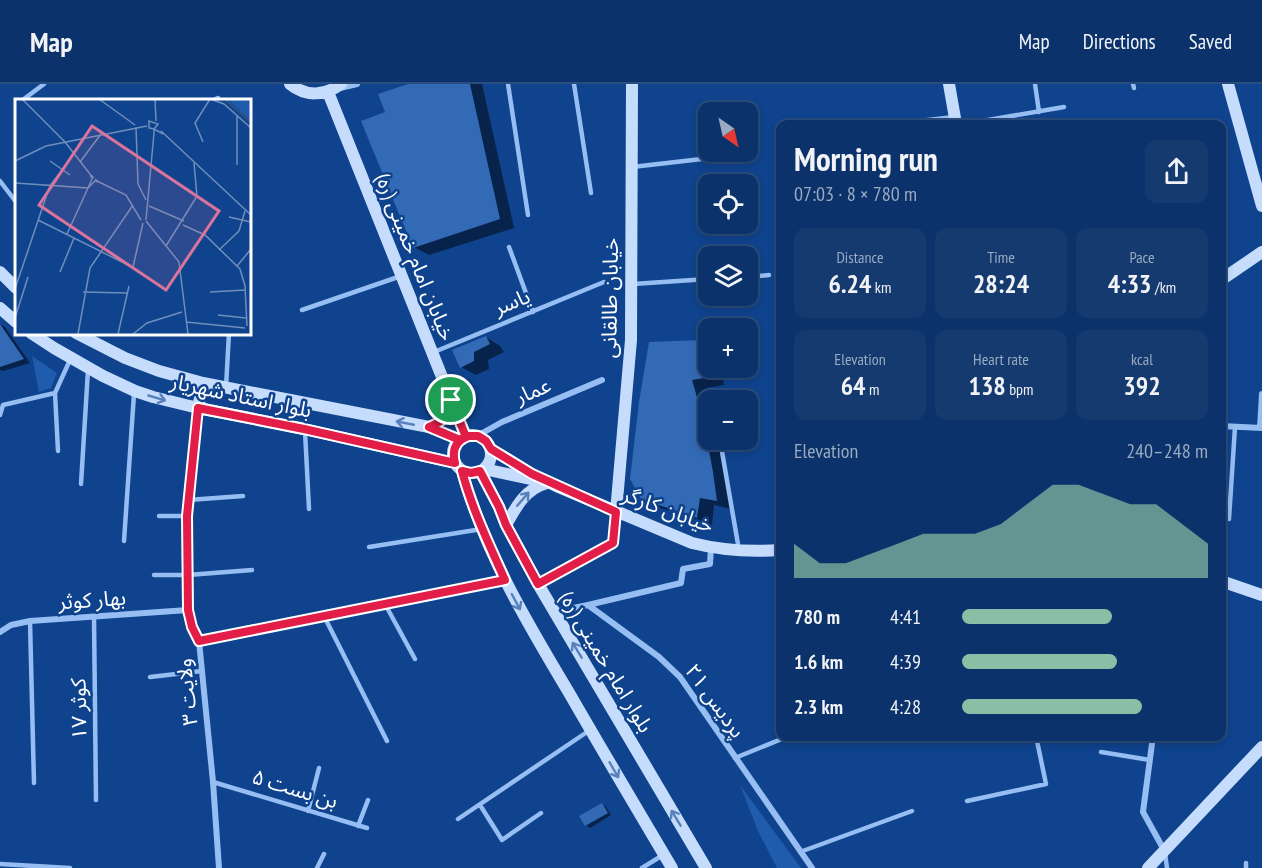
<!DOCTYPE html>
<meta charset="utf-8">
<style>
body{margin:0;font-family:"PT Sans Narrow","Noto Sans Arabic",sans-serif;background:#143a70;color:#f1f3f6;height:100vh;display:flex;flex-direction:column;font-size:22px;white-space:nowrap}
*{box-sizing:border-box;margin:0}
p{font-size:20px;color:#9aaac1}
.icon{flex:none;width:33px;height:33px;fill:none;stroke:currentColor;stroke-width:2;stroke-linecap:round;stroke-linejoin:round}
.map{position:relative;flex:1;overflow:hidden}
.panel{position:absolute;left:776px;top:36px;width:450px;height:621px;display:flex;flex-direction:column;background:#0b326a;border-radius:12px;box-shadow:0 3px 9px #0003,0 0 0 2px #2b4d7e}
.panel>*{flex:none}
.needle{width:39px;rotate:146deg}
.controls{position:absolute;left:698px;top:18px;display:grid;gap:12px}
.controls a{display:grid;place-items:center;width:60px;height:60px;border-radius:12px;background:#0b326a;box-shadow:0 3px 9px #0003,0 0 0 2px #2b4d7e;font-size:30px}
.pin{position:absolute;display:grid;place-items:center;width:51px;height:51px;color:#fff;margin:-26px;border:3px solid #fff;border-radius:50%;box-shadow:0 2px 6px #0007}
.round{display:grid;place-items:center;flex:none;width:63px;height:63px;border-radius:12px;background:#143a70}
.overview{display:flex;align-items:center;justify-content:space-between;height:102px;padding:0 18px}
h1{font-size:33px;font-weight:700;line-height:45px}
.metrics{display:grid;grid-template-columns:repeat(3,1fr);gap:9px;height:102px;padding:6px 18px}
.metrics div{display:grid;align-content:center;border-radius:12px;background:#143a70;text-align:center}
.metrics b{font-size:26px;font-weight:700}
.metrics small{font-size:16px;font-weight:400}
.metrics p{font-size:16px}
.chart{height:168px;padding:12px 18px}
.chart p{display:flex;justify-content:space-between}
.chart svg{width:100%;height:108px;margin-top:6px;fill:#8abfa5;opacity:.7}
ul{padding:0 18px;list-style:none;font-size:20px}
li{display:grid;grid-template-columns:96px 72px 1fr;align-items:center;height:45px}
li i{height:15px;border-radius:8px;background:#8abfa5}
header{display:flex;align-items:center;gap:36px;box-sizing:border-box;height:84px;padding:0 30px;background:#0b326a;border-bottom:2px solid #2b4d7e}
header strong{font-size:28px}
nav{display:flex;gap:33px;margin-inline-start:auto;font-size:21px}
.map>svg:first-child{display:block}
.green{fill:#205cad}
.shadow{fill:#0007}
.building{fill:#336ab5}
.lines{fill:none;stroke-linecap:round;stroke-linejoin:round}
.lane{stroke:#96bef3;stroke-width:4.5}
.street{stroke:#96bef3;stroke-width:6}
.secondary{stroke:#c5dcfd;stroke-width:12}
.oneway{stroke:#5880ba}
.route-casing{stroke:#fff;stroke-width:12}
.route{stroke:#e11d48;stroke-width:8}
.labels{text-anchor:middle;stroke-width:5;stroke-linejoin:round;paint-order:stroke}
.street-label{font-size:21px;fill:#fff;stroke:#0f438d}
.inset-river{fill:none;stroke:#2a5188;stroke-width:3}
.inset-road{fill:none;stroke:#6f8ebb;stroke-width:1.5}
.view{fill:#da749d;fill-opacity:0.15;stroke:#da749d;stroke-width:3}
.inset-edge{fill:none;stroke:#fff;stroke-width:3}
</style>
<header>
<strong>Map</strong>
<nav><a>Map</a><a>Directions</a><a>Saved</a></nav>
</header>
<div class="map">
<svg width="1262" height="784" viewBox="0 0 1262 784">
<rect width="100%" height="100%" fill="#0f438d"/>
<!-- green -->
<path class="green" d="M32 272 57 289 51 304 39 308Z
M740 701 801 784H777L758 747Z"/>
<!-- shadow -->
<path class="shadow" d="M412 0H482L514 144 429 171 414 163 386 29Z
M0 240 5 243 30 279 3 287 0 286Z
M486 253 500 262 504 268 488 276 489 285 476 291 461 283Z
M703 258 708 261V284H721L724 301 706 304 710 316H708V356H719L731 425 714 421 712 441 657 423 642 414Z
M602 720 606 723 611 731 590 744 586 741Z"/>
<!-- building -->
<path class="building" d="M408 0H470L500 135 413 164 361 37 385 28 378 10Z
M0 240 24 275 0 283Z
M486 252 490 260 474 268V277L460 284 452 266Z
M703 256 710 293 692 296 703 334 713 388 717 417 700 414 697 434 641 415 630 395 639 318 649 258Z
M602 719 608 729 585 742 579 732Z"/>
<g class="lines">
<!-- lane -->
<path class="lane" d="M508 0 528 131
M574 0 591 109
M1035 0 1039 28
M1133 0 1134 4
M24 15 44 0
M214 16 218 14
M894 40 954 33
M965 40 1064 23
M632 83 728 72
M0 97 16 118
M509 163 533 228
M747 193 769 191
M633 200 708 195
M302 226 401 192
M434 268 604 198
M226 303 229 249
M711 308 713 316
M55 309 58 367
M0 331 3 321 55 309 70 276
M305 347 309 425
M720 356 739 466
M81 400 88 286
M188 416 243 412
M159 432H187
M1229 435 1235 343
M124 457 134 310
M369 463 482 445
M154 491H188L252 486
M385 520 415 575
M324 532 387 657
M94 533 96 716
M30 537 34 699
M150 593 202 587
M1101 668 1150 676
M735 674 789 652
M213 698 367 744
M967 717 1046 700 1036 652
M480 721 502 756 541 729
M308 727 319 684
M458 735 590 646
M358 742 368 716
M800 768 912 727
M1165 769 1167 784
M1246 779V784
M0 780 70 784
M317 784 324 770
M642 784 663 771"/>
<!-- street -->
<path class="street" d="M340 4 357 0
M198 324 187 432 188 526 192 543 199 557 213 698 219 784
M1221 342 1262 344
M1260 344 1262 310
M477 352 502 338 602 296
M538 500 613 459 616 428
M588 521 681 499 683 485 710 480 711 463
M554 528 588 521 659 573 680 593 812 784
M0 548 11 541 30 537 188 526
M199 557 505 496
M1153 652 1143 728 1164 766"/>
<!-- secondary -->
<path class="secondary" d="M290 0C306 13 325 12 341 0
M949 0 956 40
M1228 0 1262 122
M328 8 466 353
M0 188 16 204
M1221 196 1262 168
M0 224 16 238
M31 249 54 264 103 292 135 307 153 313 198 324 304 345 455 379
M76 249 125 274 159 287 203 299 429 343 461 356
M198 324 203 299
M429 343C443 337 449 331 451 316
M453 370a19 19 0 1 1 38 0a19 19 0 1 1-38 0Z
M491 365 532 390 556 402 692 459C720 466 751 468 780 466
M484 385 535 396
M462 387C484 466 526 537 568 607 602 666 637 725 672 784
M480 387 499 423 506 441 538 500 706 784
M616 428 631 256 632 0
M506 441C516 423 525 405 547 399
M1221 497 1262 511
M1148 784 1262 663"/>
</g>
<!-- one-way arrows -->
<defs><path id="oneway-shaft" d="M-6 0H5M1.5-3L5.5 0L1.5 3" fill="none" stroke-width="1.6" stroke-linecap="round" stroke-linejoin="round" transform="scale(1.5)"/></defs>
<g class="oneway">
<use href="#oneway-shaft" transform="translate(157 314) rotate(16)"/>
<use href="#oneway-shaft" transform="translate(405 339) rotate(-169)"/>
<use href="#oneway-shaft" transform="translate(523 415) rotate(-49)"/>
<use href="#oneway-shaft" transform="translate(516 518) rotate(62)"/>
<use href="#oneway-shaft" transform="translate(577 566) rotate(-121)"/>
<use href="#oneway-shaft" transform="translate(614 686) rotate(60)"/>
<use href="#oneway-shaft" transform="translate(676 734) rotate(-121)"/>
</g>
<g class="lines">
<!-- route casing -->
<g class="route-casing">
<path id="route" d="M451 316 466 353C454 358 452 368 455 379L304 345 198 324 187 432 188 526 192 543 199 557 505 496C489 460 472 425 462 387L471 389 480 387 499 423 506 441 538 500 613 459 616 428 532 390 491 365 486 357 478 352H469L461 355 460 356 429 343C443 338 449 331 451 316"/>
</g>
<!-- route -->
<use href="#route" class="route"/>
</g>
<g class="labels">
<!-- street labels -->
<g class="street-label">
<text transform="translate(415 173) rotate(68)" y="7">خیابان امام خمینی (ره)</text>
<text transform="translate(610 214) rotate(-89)" y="7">خیابان طالقانی</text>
<text transform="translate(512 218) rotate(-22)" y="7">یاسر</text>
<text transform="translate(533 307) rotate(-23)" y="7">عمار</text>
<text transform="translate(241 312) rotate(12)" y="7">بلوار استاد شهریار</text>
<text transform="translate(668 426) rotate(20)" y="7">خیابان کارگر</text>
<text transform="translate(92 516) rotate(-4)" y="7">بهار کوثر</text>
<text transform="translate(606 578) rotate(59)" y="7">بلوار امام خمینی (ره)</text>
<text transform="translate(187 608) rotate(-96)" y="7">ولایت ۳</text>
<text transform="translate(715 617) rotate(54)" y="7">پردیس ۲۱</text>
<text transform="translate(79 625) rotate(-91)" y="7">کوثر ۱۷</text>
<text transform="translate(295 705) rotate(17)" y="7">بن بست ۵</text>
</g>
</g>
<!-- overview -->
<g transform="translate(15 15)">
<rect width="236" height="236" fill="#0f438d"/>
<path d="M213 0H235V21Z" fill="#205cad"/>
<path class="inset-river" d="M210 0 236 23"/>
<path class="inset-road" d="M7 0 50 43M84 0 120 26M140 0 141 22M222 17V66M121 28 123 85 131 101M146 32 236 116M50 43 75 75M188 43 180 24 195 0 209 5 236 29M0 62 31 47 132 27M35 62 55 76M65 63 86 35M79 79 75 75 77 80 73 89 80 82 84 83 80 80M84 83 111 96 126 121M0 84 73 89 52 135M34 88 47 71M134 107 169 122M214 118 236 123M23 121 113 166M131 121 139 34V30L143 25 134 22V29L139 30 148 35M131 122 164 163 173 235M168 126 190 136 225 170 230 187 232 227M224 132 230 112M151 147 182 97 179 64M204 151 224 132M222 167 236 150M118 168 128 124M45 173 59 139M0 190 34 89M68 193 113 194M195 193 230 191M203 216 231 219M0 219 13 178M171 223 230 229M63 235 75 169 118 106M103 235 114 187M118 235 132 224 167 213"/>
<path class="view" d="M77 27 204 112 151 191 24 106Z"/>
<rect width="236" height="236" class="inset-edge"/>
</g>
</svg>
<div class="controls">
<a><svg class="needle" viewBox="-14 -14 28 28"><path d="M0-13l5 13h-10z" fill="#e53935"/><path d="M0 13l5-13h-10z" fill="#9aaac1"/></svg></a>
<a><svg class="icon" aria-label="locate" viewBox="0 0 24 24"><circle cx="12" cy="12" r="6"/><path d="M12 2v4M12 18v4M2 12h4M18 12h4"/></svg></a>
<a><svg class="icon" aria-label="layers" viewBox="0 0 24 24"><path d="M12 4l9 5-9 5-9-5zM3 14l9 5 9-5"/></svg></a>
<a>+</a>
<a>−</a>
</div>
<div class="pin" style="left:451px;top:316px;background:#1e9e55"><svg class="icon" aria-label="arrive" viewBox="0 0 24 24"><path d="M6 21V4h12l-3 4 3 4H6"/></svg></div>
<section class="panel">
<div class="overview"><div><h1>Morning run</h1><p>07:03 · 8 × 780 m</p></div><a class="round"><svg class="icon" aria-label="share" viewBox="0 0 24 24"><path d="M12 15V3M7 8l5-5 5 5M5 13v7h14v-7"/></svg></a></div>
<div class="metrics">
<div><p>Distance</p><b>6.24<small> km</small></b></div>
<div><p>Time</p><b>28:24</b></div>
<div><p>Pace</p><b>4:33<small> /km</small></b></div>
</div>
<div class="metrics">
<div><p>Elevation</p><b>64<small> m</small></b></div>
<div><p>Heart rate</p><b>138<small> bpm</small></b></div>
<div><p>kcal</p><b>392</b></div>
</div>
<div class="chart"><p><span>Elevation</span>240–248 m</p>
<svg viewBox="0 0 160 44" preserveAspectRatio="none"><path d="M0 44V30L10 38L20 38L30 34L40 30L50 26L60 26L70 26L80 22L90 14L100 6L110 6L120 10L130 14L140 14L150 22L160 30V44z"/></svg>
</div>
<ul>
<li><b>780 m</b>4:41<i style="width:61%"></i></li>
<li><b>1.6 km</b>4:39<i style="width:63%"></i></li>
<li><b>2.3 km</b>4:28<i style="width:73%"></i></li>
</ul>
</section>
</div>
